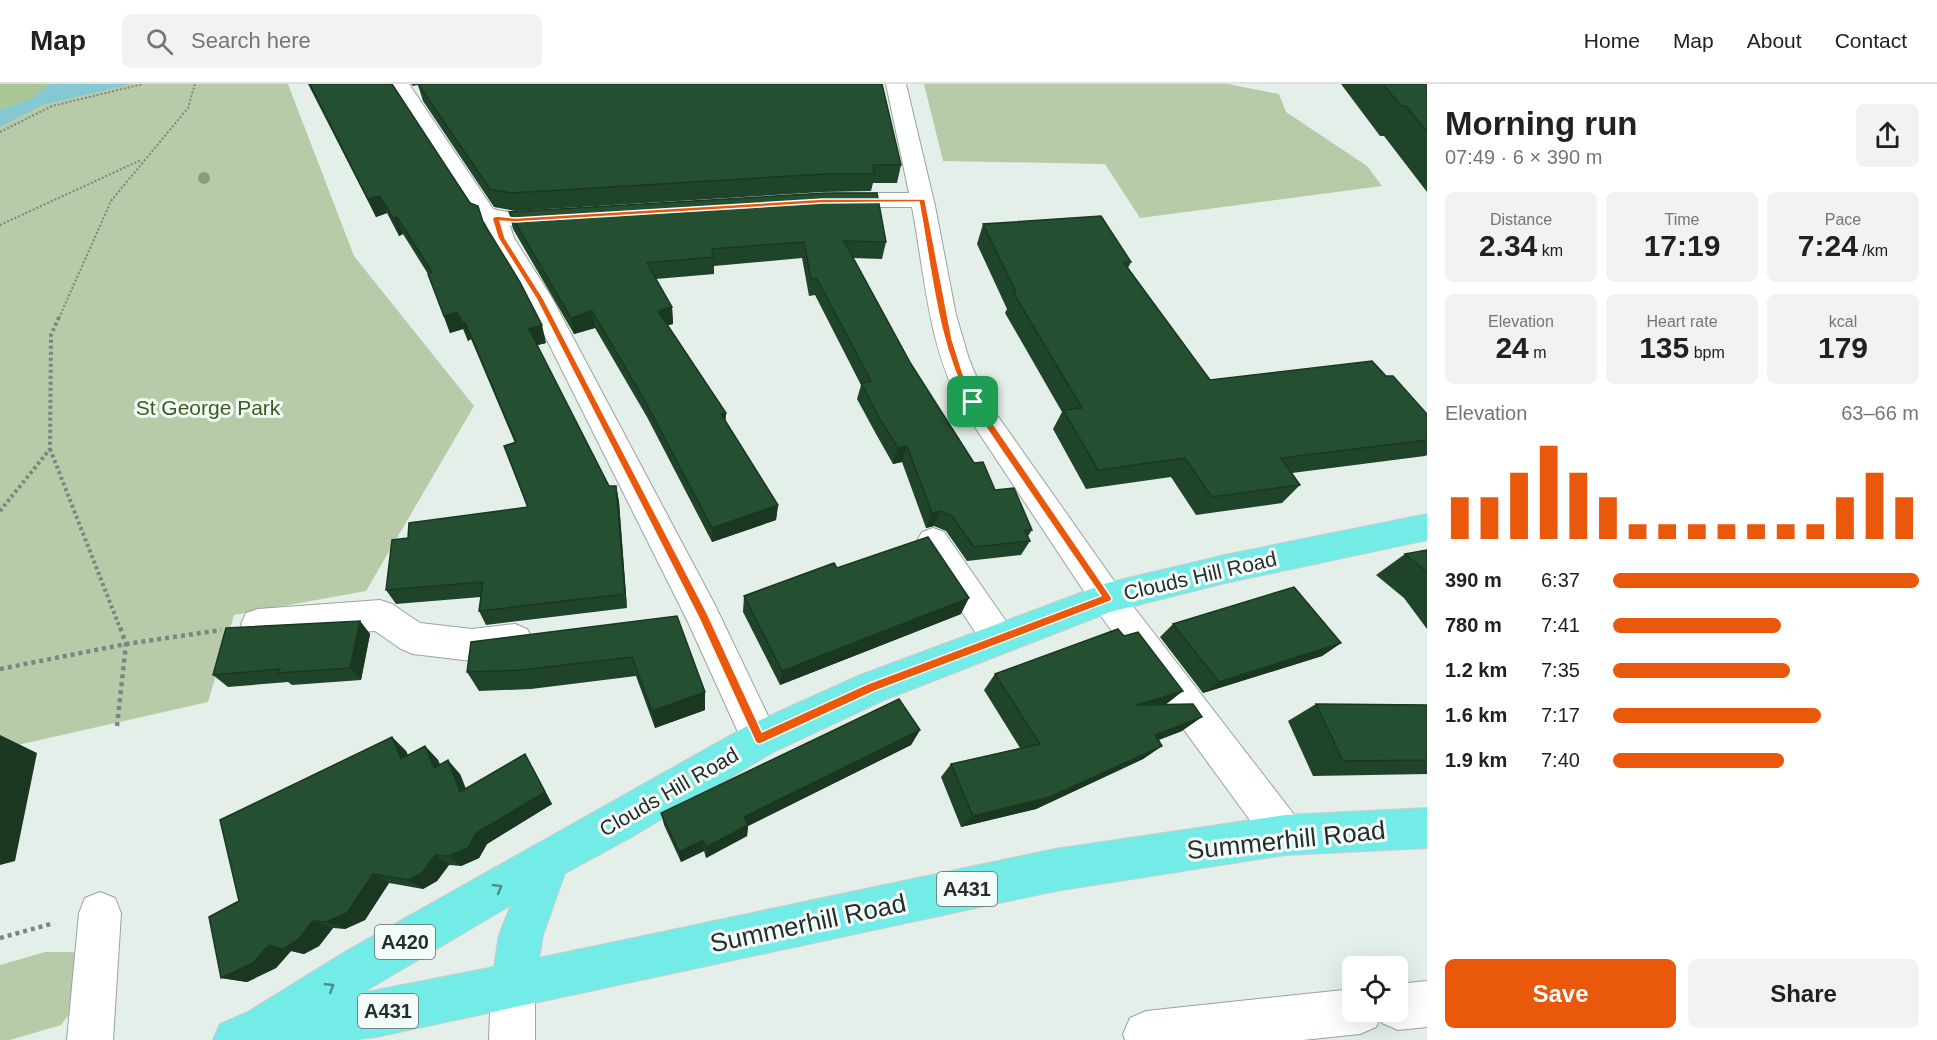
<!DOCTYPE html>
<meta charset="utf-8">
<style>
body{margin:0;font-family:Arial,sans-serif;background:#f2f2f2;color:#202124;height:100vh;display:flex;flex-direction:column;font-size:22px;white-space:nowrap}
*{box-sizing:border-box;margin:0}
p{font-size:20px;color:#757577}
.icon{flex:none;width:33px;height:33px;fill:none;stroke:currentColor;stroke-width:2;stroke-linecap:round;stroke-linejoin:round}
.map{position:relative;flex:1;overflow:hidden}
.side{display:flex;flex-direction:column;background:#fff;width:510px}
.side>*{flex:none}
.fabs{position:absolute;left:1342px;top:872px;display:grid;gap:12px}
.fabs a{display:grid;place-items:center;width:66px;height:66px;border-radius:9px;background:#fff;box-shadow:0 6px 24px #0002;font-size:30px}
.pin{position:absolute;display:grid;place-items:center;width:51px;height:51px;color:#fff;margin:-26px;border-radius:12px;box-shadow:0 3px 9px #0006}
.round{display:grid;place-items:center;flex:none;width:63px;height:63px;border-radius:9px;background:#f2f2f2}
.overview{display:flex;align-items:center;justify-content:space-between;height:102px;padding:0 18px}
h1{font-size:33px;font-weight:700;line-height:45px}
.figures{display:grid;grid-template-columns:repeat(3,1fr);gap:9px;height:102px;padding:6px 18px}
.figures div{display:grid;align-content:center;border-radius:9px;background:#f2f2f2;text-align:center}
.figures b{font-size:30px;font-weight:700}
.figures small{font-size:16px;font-weight:400}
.figures p{font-size:16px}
.chart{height:168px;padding:12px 18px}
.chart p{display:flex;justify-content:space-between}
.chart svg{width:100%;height:108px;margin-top:6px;stroke:#ea580c;stroke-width:6}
.button{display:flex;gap:12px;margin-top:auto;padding:12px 18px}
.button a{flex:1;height:69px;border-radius:9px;background:#ea580c;color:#fff;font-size:24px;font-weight:700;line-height:69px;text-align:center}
.button a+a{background:#f2f2f2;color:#202124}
ul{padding:0 18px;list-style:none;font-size:20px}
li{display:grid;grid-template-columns:96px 72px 1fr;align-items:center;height:45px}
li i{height:15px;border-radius:8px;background:#ea580c}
header{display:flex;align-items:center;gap:36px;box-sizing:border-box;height:84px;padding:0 30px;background:#fff;border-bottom:2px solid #e0e0e0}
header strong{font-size:28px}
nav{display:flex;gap:33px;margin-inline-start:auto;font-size:21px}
.search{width:420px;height:54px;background:#f2f2f2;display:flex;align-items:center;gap:15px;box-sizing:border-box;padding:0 21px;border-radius:9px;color:#757577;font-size:22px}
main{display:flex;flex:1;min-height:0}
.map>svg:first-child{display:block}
.green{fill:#b7cba8}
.forest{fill:#abc697}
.water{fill:#85c8d3}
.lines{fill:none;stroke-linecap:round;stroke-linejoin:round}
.minor-casing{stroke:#99a29f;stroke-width:2}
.major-casing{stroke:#cbcccc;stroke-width:2}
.path-far2{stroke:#7d8582;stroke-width:2;stroke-dasharray:2 2;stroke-linecap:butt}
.path-far1{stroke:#7d8582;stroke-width:4;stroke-dasharray:3 3;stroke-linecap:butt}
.path{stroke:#7d8582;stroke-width:4.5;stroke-dasharray:4 4;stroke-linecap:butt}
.minor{fill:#fff;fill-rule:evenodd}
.major{fill:#73ece7;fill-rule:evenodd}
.tree{fill:#889e78}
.wall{fill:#20442a}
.shaded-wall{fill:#1a3722}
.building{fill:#254f31;stroke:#1a3722;stroke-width:1.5}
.oneway{stroke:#4e8c89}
.route{fill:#ea580c;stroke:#fff;stroke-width:1.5;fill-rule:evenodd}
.labels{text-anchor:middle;stroke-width:6;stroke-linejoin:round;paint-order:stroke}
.shield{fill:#f2fcf8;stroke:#656a68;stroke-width:1.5}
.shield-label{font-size:20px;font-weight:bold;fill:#282c2b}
.park-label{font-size:21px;fill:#3c5c1b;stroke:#f2fcf8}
.street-label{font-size:21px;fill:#282c2b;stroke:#f2fcf8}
.near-street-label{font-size:26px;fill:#282c2b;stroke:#f2fcf8}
</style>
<header>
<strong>Map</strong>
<div class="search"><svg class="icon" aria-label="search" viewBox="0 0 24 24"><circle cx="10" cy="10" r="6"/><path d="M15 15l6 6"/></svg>Search here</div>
<nav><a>Home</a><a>Map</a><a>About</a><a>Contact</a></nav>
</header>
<main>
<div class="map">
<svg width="1427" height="956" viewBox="0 0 1427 956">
<rect width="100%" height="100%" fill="#e4efea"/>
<!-- green -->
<path class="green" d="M0 0H288L354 172 474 322 366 507 234 531 208 618 0 665Z
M924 0H1228L1279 10 1286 28 1367 82 1382 102 1140 134 1105 80 943 77Z
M45 868H73L85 884 79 917 61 941 10 956H0V881Z"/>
<!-- forest -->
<path class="forest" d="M0 0H50L32 14 0 26Z"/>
<!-- water -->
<path class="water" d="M50 0H131L42 21 0 43V26L32 14Z"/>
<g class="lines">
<!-- minor casing -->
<g class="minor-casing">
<path id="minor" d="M389 0H409L493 125C517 133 540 122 563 128L567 133 563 138 510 142 514 154 552 214 715 521 779 655 773 668 760 673 747 668 688 538 526 214 490 154 485 138 477 135Z
M886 0H906L935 122 956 231 969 275 985 314 1119 504 1299 737 1305 751 1299 765 1285 771 1271 765 1095 524 963 325C928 264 925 191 912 123H834L826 121 823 116 826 111 834 109H909Z
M933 444 944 448 1010 543 1016 554 1010 565 998 570 986 565 922 466 917 457 922 448Z
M380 516 392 520 420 539 472 545 515 540 527 545 533 556 527 567 515 572 472 577 413 570 401 565 375 547 258 555 246 551 241 540 246 529 258 525Z
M100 808 115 814 121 829 113 956H67L79 829 85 814Z
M513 879 529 885 535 901V956H489L491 901 497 885Z
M1427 897V943L1398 946 1382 939 1380 934 1376 943 1360 950 1303 956H1125L1123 950 1130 934 1146 927 1353 905V927H1398V900Z"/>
</g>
<!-- major casing -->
<g class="major-casing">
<path id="major" d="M1427 430V456L1225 499 1110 528 884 616 773 668 635 751 565 789 543 851 539 874 1055 765 1285 731 1427 724V764L1285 771 1055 807 376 953 351 956H213L220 940 248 928 343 869 747 642 858 592 1107 499 1225 471ZM511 821 499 851 494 883 362 909Z"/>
</g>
<!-- path-far2 -->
<path class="path-far2" d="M0 48 52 22 143 0
M0 141 141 76
M59 234 111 117 188 24 195 0"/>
<!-- path-far1 -->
<path class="path-far1" d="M50 365 120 544
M0 427 50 365 51 251 59 233"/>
<!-- path -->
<path class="path" d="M0 585 126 560 221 546
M117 642 126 560 120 543
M0 854 54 839"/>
<!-- minor -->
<use href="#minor" class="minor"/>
<!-- major -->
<use href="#major" class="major"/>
</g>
<!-- trees -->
<circle class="tree" cx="204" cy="94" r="6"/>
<!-- wall -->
<path class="wall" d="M308 0H392L483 138 546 259 537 261 609 402H616L619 418 627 524 486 541 479 527 481 513 396 520 386 506 408 454 527 423 504 362 515 359 471 255 468 257 463 245 450 249 428 190 403 150 399 152 387 129 376 133Z
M411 0H882L901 81 897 99H873L871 107 823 108 515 127 494 123 423 17 418 1 413 2Z
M1341 0H1427V108L1384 52H1380Z
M509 128 886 158 882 175 853 174 911 280 974 379 995 406 1032 446 1028 452 1030 457 1021 471 967 477 946 447 934 442 926 444 902 378 893 380 876 350 857 315 861 301 815 211 809 212 802 174 714 182V190L656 195 672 223 673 240 668 241 726 329 725 337 778 421 776 436 712 458 647 333 595 244 574 250 513 145Z
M983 140 1131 178 1128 184 1210 296 1386 292 1427 330V371L1425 372 1292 389 1300 401 1282 419 1196 431 1171 393 1086 405 1053 345 1062 328 1005 229 1007 225 977 160Z
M1427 466V545L1404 514 1376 491 1405 470Z
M837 484 961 530 780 601 743 528 744 512Z
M677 532 705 608V626L655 644 636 592 531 605 479 607 467 588Z
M360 537 370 550 361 596 292 601 288 598 228 603 213 591Z
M1173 540 1341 559 1322 572 1203 609 1160 553Z
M1124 552 1182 647 1159 656 1162 662 1143 675 1036 725 961 743 941 693 951 680 1020 664 984 606 995 590Z
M1316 620 1427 621V690L1313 692 1288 637Z
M920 646 911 661 748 742 747 752 706 774 704 767 681 778 664 741 661 729Z
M392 653 406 667 408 671 425 662 438 676 440 681 460 690 466 705 533 684 552 720 487 760 479 774 461 782 449 781 437 797 423 805 389 799 365 836 345 845 333 844 319 862 304 870 291 867 276 884 247 898 221 894 239 817Z"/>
<!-- shaded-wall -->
<path class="shaded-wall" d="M380 112 387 129 376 133 368 115Z
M397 133 403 150 399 152 393 134Z
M672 223 673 240 660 243 658 227Z
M592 227 595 244 574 250 571 234Z
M457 228 463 245 450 249 444 232Z
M465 238 471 255 468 257 462 239Z
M542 241 546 259 534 262 529 245Z
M726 329 725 345 721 330Z
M907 362 902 378 893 380 898 364Z
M616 402 619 418 627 524 625 510Z
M778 421 776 436 712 458V444Z
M940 427 934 442 926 444 932 429Z
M969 514 961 530 780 601 782 587Z
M360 537 370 550 361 596 350 584Z
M1341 559 1322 572 1203 609 1219 598Z
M1183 607 1164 622 1137 621Z
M705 608V626L655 644 652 627Z
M1202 633 1182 647 1136 664 1155 651Z
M920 646 911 661 748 742 747 752 706 774V763L744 733Z
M0 651 37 669 15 777 0 781Z
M392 653 406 667 415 688 401 675Z
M425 662 438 676 447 697 434 684Z
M1162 662 1143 675 1036 725 961 743 973 732Z
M525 670 552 720 487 760 479 774 461 782 449 772Z
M448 676 460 690 472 721 460 708Z
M703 756 704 767 681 778 679 768Z
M435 771 449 781 437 797 423 805 408 796Z
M373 790 389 799 365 836 345 845 326 838Z
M313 837 333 844 319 862 304 870 283 865Z
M269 861 291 867 276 884 247 898 221 894Z"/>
<!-- building -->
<path class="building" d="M310 0H392L470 119 478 122 483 138 520 198 542 241 529 245 609 402H616L625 510 479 527 483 498 386 506 392 456 408 454 409 439 528 423 504 362 516 358 465 238 462 239 457 228 444 232 428 190 432 188 397 133 393 134 380 112 368 115Z
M418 0H882L901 81H873L874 90H825L511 109 490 105Z
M1383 0H1427V48L1406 22H1401Z
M825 109H877L886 158 844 157 911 280 974 379 983 378 995 406 1014 404 1032 446H1025L1030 457 974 463 952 432 940 427 932 429 907 362 898 364 880 335 861 299 871 297 817 195H811L804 158 712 165 714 173 647 179 672 223 658 227 726 329 721 330 778 421 712 444 645 317 592 227 571 234 509 128Z
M1101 132 1131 178 1124 179 1210 296 1372 277 1386 292H1393L1427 330V356L1281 374 1300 401 1212 413 1185 374 1098 386 1063 326 1082 324 1013 208H1016L983 140Z
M928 453 969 514 782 587 744 512 834 479 837 484Z
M1427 466V488L1405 470Z
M1294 503 1341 559 1219 598 1173 540Z
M677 532 705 608 652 627 632 573 522 586 467 588 471 558Z
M360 537 350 584 278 589 280 585 213 591 226 544Z
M1118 545 1124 552 1138 548 1183 607 1137 621 1193 620 1202 633 1155 651 1162 662 1050 713 973 732 951 680 1040 660 995 590Z
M899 615 920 646 744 733 748 741 706 763 703 756 679 768 661 729Z
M1316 620 1427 621V676L1343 677Z
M392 653 401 675 425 662 434 684 448 676 460 708 525 670 545 708 476 749 468 764 449 772 435 771 423 788 408 796 373 790 347 829 326 838 313 837 298 856 283 865 269 861 253 879 221 894 209 833 239 817 220 736Z"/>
<!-- one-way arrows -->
<defs><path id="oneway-chevron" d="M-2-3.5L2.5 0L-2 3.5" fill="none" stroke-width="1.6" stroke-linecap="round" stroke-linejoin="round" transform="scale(1.5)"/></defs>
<g class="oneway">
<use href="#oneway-chevron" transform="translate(498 804) rotate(-30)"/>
<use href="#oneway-chevron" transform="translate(330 903) rotate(-32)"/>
</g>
<!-- route -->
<path class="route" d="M823 115H925L952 255 963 290 977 316 1112 514 1111 517 875 607 760 660 756 659 699 534 536 214 498 154 492 134 496 132 515 134ZM919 118C932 186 937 259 970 320L1101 512 867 600 762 648 707 529 543 214 505 154 500 137 515 138 823 119Z"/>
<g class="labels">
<!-- shield labels -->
<g class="shield">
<rect x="937" y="788" width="60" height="34" rx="4.5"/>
<rect x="375" y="841" width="60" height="34" rx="4.5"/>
<rect x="358" y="910" width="60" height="34" rx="4.5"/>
</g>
<g class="shield-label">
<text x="967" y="812">A431</text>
<text x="405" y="865">A420</text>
<text x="388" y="934">A431</text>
</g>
<!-- park labels -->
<g class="park-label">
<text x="208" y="331">St George Park</text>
</g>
<!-- street labels -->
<g class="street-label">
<text transform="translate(1200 492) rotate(-13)" y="7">Clouds Hill Road</text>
<text transform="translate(669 708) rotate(-30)" y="7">Clouds Hill Road</text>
</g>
<!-- near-street labels -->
<g class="near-street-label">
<text transform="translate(1286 756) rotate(-6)" y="9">Summerhill Road</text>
<text transform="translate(808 839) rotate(-12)" y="9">Summerhill Road</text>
</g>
</g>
</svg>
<div class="fabs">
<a><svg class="icon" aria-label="locate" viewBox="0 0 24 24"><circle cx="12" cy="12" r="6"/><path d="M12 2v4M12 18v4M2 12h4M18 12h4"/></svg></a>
</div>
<div class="pin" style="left:973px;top:318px;background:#1e9e55"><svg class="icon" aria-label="arrive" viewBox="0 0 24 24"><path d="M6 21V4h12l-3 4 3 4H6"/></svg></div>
</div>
<section class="side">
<div class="overview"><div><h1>Morning run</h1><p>07:49 · 6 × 390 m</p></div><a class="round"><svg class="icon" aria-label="share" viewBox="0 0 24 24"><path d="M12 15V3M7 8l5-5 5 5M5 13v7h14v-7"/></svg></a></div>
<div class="figures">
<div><p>Distance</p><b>2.34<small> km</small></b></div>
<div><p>Time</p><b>17:19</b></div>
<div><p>Pace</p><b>7:24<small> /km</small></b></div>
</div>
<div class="figures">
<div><p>Elevation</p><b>24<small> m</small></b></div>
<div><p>Heart rate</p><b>135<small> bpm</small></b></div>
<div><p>kcal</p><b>179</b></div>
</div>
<div class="chart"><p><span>Elevation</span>63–66 m</p>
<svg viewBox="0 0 160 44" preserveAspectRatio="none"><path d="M5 44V27M15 44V27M25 44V17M35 44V6M45 44V17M55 44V27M65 44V38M75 44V38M85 44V38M95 44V38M105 44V38M115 44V38M125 44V38M135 44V27M145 44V17M155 44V27"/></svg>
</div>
<ul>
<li><b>390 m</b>6:37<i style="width:100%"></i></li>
<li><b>780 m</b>7:41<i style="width:55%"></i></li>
<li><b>1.2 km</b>7:35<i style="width:58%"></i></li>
<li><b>1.6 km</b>7:17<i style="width:68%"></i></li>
<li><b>1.9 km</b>7:40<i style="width:56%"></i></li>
</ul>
<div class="button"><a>Save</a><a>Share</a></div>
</section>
</main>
